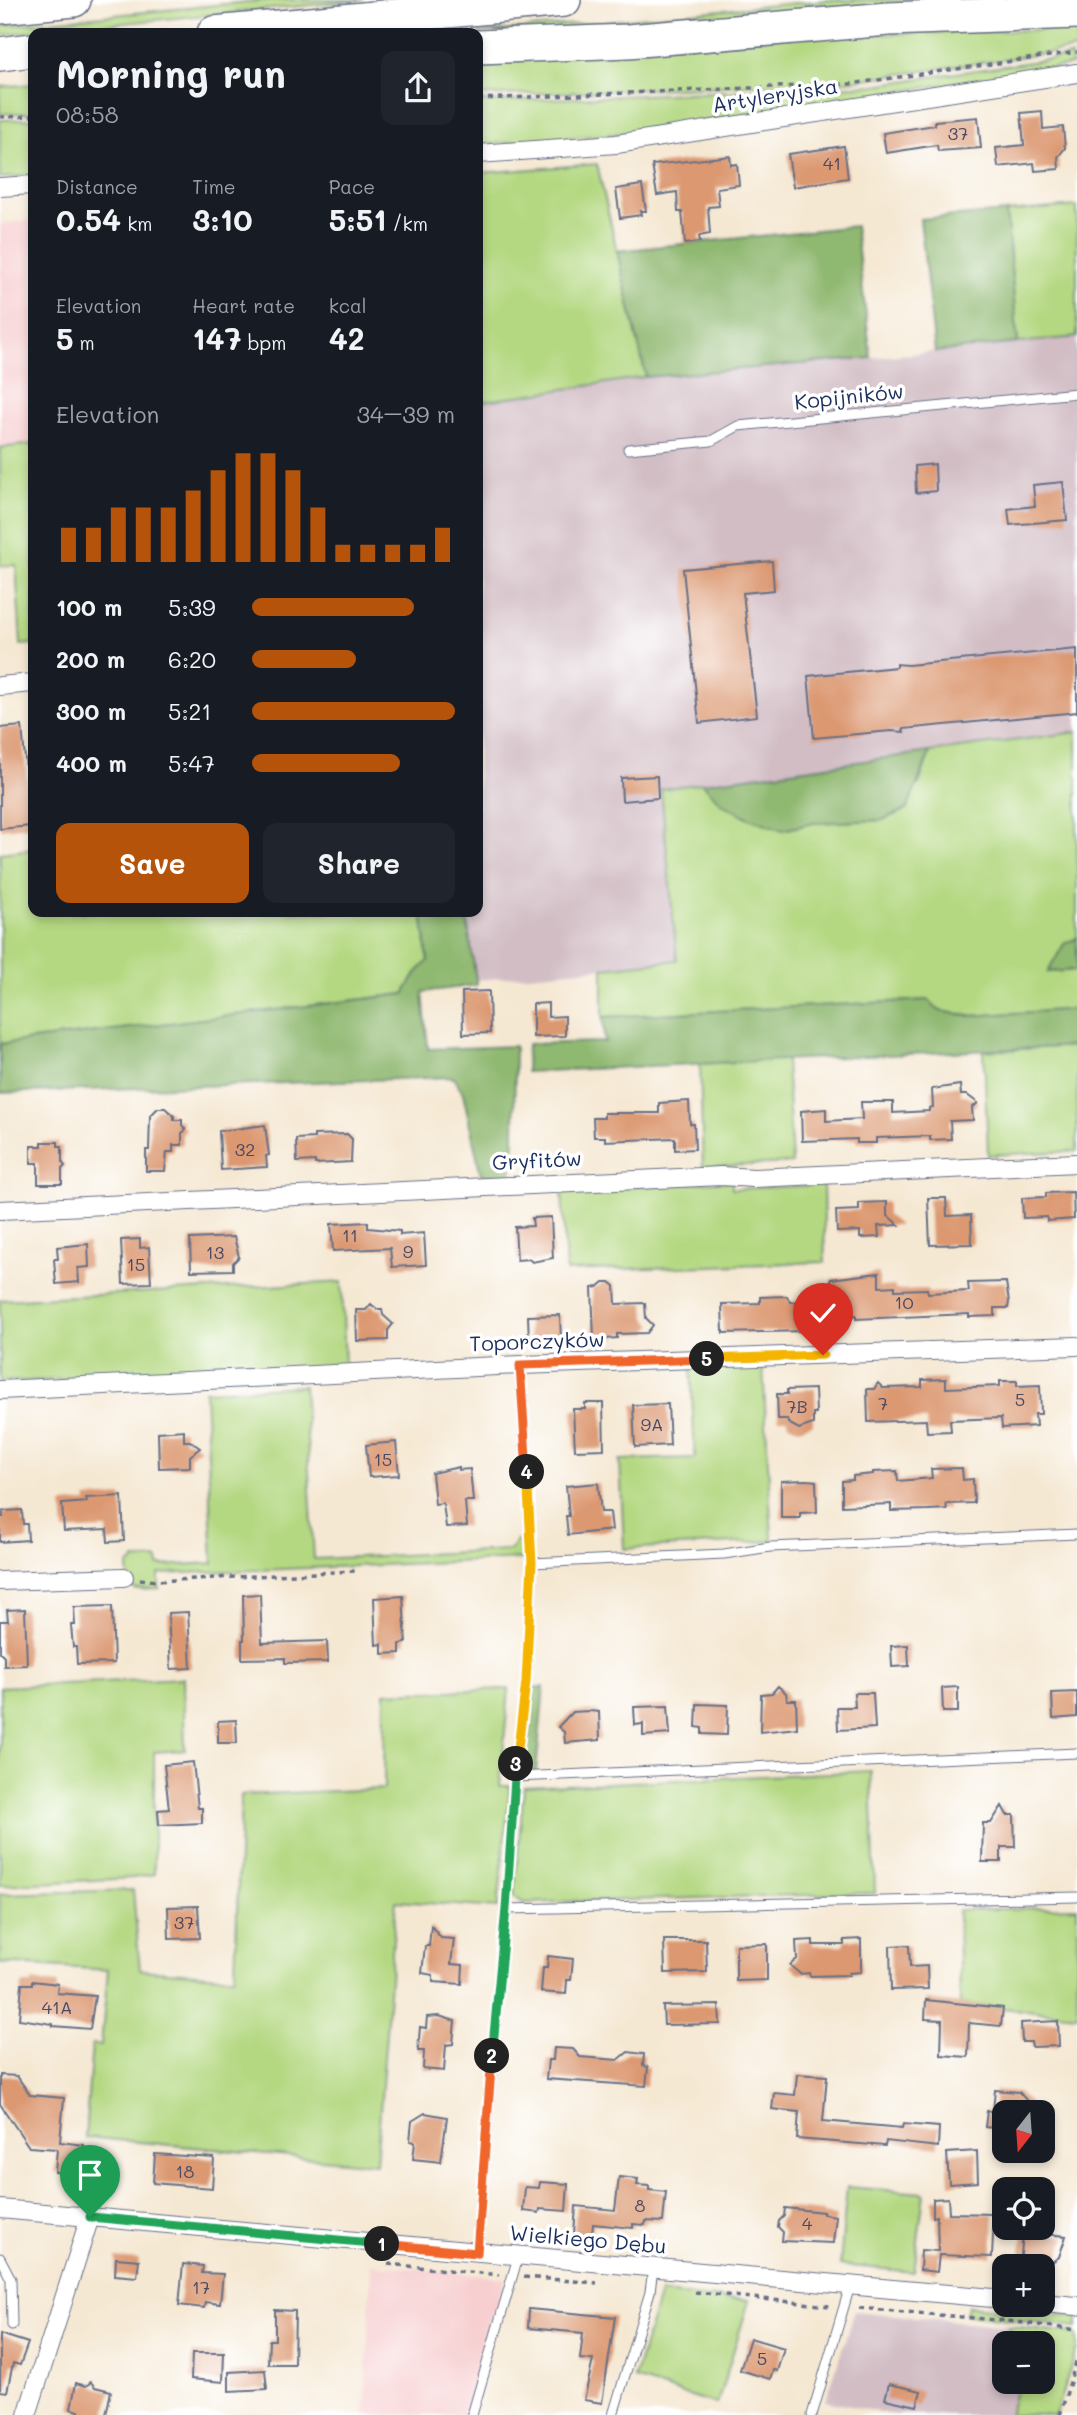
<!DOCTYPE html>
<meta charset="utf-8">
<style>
body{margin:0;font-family:Mali,sans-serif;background:#20242c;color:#f1f3f6;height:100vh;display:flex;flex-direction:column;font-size:26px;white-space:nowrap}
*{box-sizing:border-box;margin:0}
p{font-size:23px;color:#9ea1a6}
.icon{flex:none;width:38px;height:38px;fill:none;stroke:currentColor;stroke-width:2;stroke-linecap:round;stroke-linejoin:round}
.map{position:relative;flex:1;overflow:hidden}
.panel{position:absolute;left:28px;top:28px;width:455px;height:889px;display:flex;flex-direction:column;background:#171b24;border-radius:14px;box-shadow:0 4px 10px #0003}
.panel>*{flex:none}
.needle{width:46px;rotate:197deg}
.fabs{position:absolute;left:992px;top:2100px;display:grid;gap:14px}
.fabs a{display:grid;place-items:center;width:63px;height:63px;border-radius:14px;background:#171b24;box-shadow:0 4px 10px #0003;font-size:35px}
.pin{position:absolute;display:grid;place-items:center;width:60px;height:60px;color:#fff;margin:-72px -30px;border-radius:50% 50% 50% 0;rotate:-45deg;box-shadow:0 0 7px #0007}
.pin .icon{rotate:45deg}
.km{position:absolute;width:35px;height:35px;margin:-18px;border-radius:50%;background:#222;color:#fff;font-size:19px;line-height:35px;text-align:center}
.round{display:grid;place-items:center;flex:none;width:74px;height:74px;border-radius:14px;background:#20242c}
.headline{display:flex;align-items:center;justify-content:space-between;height:119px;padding:0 28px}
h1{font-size:38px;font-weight:700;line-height:52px}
.figures{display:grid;grid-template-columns:repeat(3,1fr);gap:10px;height:119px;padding:7px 28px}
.figures div{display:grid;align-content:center}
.figures b{font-size:30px;font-weight:700}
.figures small{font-size:19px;font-weight:400}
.figures p{font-size:19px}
.chart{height:196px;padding:14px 28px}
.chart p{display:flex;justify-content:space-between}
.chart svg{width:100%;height:126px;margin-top:7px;stroke:#b45309;stroke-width:6}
.cta{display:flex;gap:14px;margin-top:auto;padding:14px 28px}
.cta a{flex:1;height:80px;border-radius:14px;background:#b45309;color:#fff;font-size:28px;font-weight:700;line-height:80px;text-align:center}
.cta a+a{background:#20242c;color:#f1f3f6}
ul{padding:0 28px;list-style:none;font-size:23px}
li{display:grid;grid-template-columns:112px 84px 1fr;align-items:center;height:52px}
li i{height:18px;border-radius:9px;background:#b45309}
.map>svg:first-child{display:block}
.built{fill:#f7cfd0}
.industrial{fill:#d2bdc5}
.green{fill:#b4d881;stroke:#688470;stroke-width:2}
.forest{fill:#8fb86f;stroke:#557466;stroke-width:2}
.building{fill:#db9871}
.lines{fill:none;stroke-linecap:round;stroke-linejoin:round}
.lane-casing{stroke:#677087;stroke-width:11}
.street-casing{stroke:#677087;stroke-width:20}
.highway-casing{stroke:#677087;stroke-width:36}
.path{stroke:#677087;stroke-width:3.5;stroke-dasharray:5 5;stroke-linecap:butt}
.lane{stroke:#fff;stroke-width:9}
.street{stroke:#fff;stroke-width:18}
.highway{stroke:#fff;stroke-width:33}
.split-1-casing{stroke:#fff;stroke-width:14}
.split-2-casing{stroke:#fff;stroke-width:14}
.split-3-casing{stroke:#fff;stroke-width:14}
.split-4-casing{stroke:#fff;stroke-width:14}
.split-5-casing{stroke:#fff;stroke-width:14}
.split-6-casing{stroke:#fff;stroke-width:14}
.split-1{stroke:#22a559;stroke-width:9}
.split-2{stroke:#f0652b;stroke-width:9}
.split-3{stroke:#22a559;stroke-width:9}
.split-4{stroke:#f5b400;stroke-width:9}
.split-5{stroke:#f0652b;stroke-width:9}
.split-6{stroke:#f5b400;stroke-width:9}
.labels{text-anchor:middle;stroke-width:7;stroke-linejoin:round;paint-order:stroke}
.number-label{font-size:18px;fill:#4b4963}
.street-label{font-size:21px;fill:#1b2f5e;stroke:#fff}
</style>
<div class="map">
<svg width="1077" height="2415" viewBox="0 0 1077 2415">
<rect width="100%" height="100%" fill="#fff"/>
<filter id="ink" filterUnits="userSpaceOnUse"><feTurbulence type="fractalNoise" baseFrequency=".0143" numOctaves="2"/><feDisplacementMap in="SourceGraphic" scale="14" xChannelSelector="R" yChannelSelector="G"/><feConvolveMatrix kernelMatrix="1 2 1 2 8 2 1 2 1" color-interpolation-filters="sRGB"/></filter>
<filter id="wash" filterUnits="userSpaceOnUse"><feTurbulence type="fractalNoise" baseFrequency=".00686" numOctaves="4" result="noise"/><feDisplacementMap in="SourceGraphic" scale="28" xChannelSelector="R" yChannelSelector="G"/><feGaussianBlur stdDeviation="1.57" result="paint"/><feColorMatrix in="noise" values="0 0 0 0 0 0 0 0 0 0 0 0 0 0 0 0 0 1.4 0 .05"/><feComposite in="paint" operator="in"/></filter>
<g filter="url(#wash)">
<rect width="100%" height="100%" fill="#f5e8d3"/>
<!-- built -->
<path class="built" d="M33 219V444L0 448V224Z
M371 2264 506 2278 465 2415H365Z"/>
<!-- industrial -->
<path class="industrial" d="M1077 337V732L662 789 677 961 476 980 466 912H478V402L646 377 871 358Z
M854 2311 1008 2326 1019 2343H1004V2382H1019L1009 2415H893L826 2401Z"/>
<!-- green -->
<path class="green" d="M269 0H364L0 35V26Z
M828 0H1028L588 33H478Z
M1077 29V49L850 81 478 96V58L799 36Z
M1071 56 1072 65 628 133 478 145V102L875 85Z
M33 84V113L0 114V87Z
M33 119V175L0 178V120Z
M597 164 646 377 478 402V173Z
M1077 206V337L1018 343 1006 212Z
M33 444V644L21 645 16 565 0 566V448Z
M1077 732V938L1064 944 1048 972 1077 970V1009L969 1016 940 1011 928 1000 603 1017V968L677 960 661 789 702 783 722 804 783 830 813 823 883 820 919 784 930 752Z
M33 849V912H422L428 962 417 972 404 994 0 1044V853Z
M1077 1046V1151L988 1155 984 1051Z
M786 1059 792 1163 703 1167 700 1064Z
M732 1181V1189L823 1185 825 1262 566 1271 562 1190Z
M342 1282 345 1368 0 1382V1300Z
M763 1366 772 1541 624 1549 620 1460 695 1458 691 1369Z
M304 1386 314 1559 509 1550 518 1540 526 1542 525 1559 159 1574V1589L135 1590 129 1583 128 1566 135 1560 158 1559 159 1566 213 1563 205 1391Z
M183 1678 185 1750 154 1752V1874L133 1878 0 1885V1687Z
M509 1689 500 1786H510L498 1908 396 1901 376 2164 85 2137 92 2044 101 2045 108 1970 0 1963V1894L133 1890 140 1970 235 1977 241 1795 384 1789 385 1693Z
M871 1771 875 1893 523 1903 514 1896 524 1787Z
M1077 1907V2015L960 2004 958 1910Z
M847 2187 924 2193 914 2272 840 2265Z
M660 2293 749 2301 717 2404 634 2379Z
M968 2306 1077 2316V2327L966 2314Z
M1008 2326 1075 2333 1077 2336V2348L1055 2415H1009L1019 2382H1043V2343H1019Z"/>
<!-- forest -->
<path class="forest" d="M1006 212 1018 343 935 352 920 219Z
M855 226 871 358 646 377 617 251Z
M930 752 907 809 883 820 813 823 783 830 749 818 722 804 702 783Z
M422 912H466L476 980V985L423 992 428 1049 515 1046 514 1141 511 1175H481L463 1093 453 1077 0 1093V1044L404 994 417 972 428 961Z
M1077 938V970L1048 972 1064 944Z
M928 1000 940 1011 969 1016 1077 1009V1046L526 1072 527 1044 605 1042 603 1017Z
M544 1687 536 1772 526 1770 521 1764 528 1688Z"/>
<g id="blocks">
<!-- building -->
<path class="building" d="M1042 111 1043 129 1063 127 1065 148 1058 157 1059 169 1035 171 1034 163 998 167 996 148 1024 145 1021 113Z
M978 117 981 148 938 151 937 145 886 153 883 133 935 125V121Z
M844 146 848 178 793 187 788 154Z
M730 156 731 165 737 164 739 185 717 188 719 206 708 207 710 234 699 236 700 242 685 244 682 212H678L677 192 657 195 652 165Z
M642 185 646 211H640L641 215 620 218 616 189Z
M935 464 936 491 916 493 915 466Z
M1063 482 1067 520 1010 525 1008 509 1035 506 1033 485Z
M772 561 774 590 743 593 757 716 699 723 683 569Z
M1077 649V712L903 729 904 732 891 731 814 738 808 676 896 667V664L908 665Z
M22 726 31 826 0 829V728Z
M657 776 658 798 622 801 621 778Z
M489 991 490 1033 463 1034 462 992Z
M548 1003V1017L565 1016V1036L533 1037V1004Z
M960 1085 961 1095H967L978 1103 972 1108 973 1120 950 1121 951 1139 930 1140V1136L876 1138V1143H857V1139L802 1141 801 1111 826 1109V1121L862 1119 861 1102H893V1113L929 1111V1108L933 1107 932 1089Z
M689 1101 690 1124H694L695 1149 675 1150V1138L605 1141V1137H594L593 1118H604V1113H659V1103Z
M158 1108H165L174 1116V1120H182V1125L186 1130 182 1133V1145H173V1152H167L165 1171H146V1150H149L150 1116Z
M265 1125 269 1155 266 1156 267 1167 221 1170 219 1131Z
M347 1134 352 1139 351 1162 315 1164V1161L297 1162 296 1139 314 1138V1135Z
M42 1142H58V1146H62V1162L65 1166 62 1169V1184H38V1163H31V1146H42Z
M1073 1192 1074 1219 1047 1221V1217L1023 1218 1022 1198 1046 1197V1193Z
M928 1198H946L947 1216 971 1215 972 1244 930 1245Z
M887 1202V1215L899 1225 878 1226 879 1237 860 1238V1231L837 1232 836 1211 859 1210V1203Z
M551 1217 553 1258 532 1262 529 1259 517 1260 515 1227 533 1226 532 1218Z
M368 1222V1228L400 1231V1235L424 1233 426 1265 392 1267 390 1248 333 1251 331 1224Z
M234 1237 239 1257 233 1263V1270L191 1271 190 1239Z
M140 1239V1248L149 1247 151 1283 123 1284 121 1240Z
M88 1244 89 1267 78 1268 79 1282 56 1284 54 1259H58L57 1247Z
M879 1273V1287L895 1286V1290L927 1289 928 1293 969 1291 968 1283 1006 1282 1009 1302 1008 1308H995V1316L969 1317V1314L856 1319V1315L807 1319V1331L723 1333 722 1304 760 1303V1297L787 1296 790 1302 832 1301 831 1279Z
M604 1282H610L615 1286 616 1304 645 1303 646 1318 653 1325 647 1333 617 1334V1338L594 1340 592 1288 598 1287Z
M371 1304 377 1309H382L383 1315 393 1324 388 1330V1340L357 1341 356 1310H366Z
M560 1315 561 1340 529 1341 528 1316Z
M946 1379V1388L1000 1386V1381H1017V1386L1040 1385 1041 1414H1035L1036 1426 1002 1428 1001 1418 950 1420 951 1431 927 1432 926 1420 868 1422 867 1389H874L878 1383 883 1388 922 1387V1380Z
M815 1389 816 1413H813V1424L799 1429 788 1423 787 1419H778L777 1394H787V1390Z
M585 1403H603L604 1449 575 1450 573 1409H585Z
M668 1404 670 1445 635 1447 633 1405Z
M184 1430V1441H190L200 1448 190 1456V1467L159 1468 158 1432Z
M396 1442 399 1475 369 1477 366 1445Z
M459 1467V1470L470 1469 473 1501H465L467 1526 446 1527 443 1503 435 1504 432 1473Z
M962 1468 963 1480 973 1479 974 1503 946 1504 947 1509 928 1510 891 1511V1504L842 1506V1481L853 1480V1476L873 1474V1472L897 1471 898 1481 932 1478 931 1469Z
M807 1480 816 1481 817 1512 800 1513V1518H781V1481Z
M598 1483 601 1512H610L612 1530 568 1535 566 1516H569L566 1486Z
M122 1496 124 1541 108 1542 107 1529 64 1531 62 1504 87 1502 86 1498Z
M22 1510 23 1524H27L28 1540 0 1542V1517H3V1511Z
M260 1594 262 1643 327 1641 328 1662 285 1663V1658L242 1659V1640H244L243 1595Z
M403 1596 406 1643 400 1644V1653L382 1654V1644L376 1645 374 1598Z
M112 1606 114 1663 77 1664 76 1647H73L71 1625H75L74 1607Z
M25 1609 27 1665 4 1666V1656L0 1652V1621H8L7 1610Z
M188 1612 191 1668 171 1669 168 1613Z
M908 1645 909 1666 892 1667 891 1646Z
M778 1686 786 1693 787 1700H796L797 1728 760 1732 761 1694 772 1693Z
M958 1687V1712H943L942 1688Z
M1077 1692V1717L1053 1719 1052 1693Z
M854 1693H873L875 1728 838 1730 837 1707H855Z
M697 1704 728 1705 727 1735 702 1734V1728L696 1727Z
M668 1706 670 1734 643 1736V1724L635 1725 634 1707Z
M589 1711 599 1712 600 1740 565 1743 564 1732 558 1727 572 1712Z
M236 1720 237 1743H218V1721Z
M193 1762 198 1808H202V1823L159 1825 158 1810 169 1809 164 1765Z
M1002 1806 1007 1815H1014L1015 1847H1001V1862H982L983 1823H991Z
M198 1906 200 1938 169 1939 168 1907Z
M431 1926 441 1938 454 1939 451 1964 463 1965 462 1984 433 1982V1975L422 1973 425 1946H429Z
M861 1939V1972L849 1973V1975L810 1976 809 1973 800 1974 790 1965 797 1959 796 1941 813 1940V1945H844V1940Z
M664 1940H706L707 1972 665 1973Z
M767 1944V1980L736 1981V1945Z
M909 1945 910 1967 927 1966 928 1989 891 1990 890 1946Z
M548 1956 573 1959 571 1980H567L566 1994 541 1992 543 1968H547Z
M32 1981 58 1984 57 1993 95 1996 90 2029 53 2026V2024L19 2019 22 1984H32Z
M926 2000 1003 2008 1001 2026 969 2023 968 2057 941 2055 942 2020 925 2019Z
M719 2005 720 2024 664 2025 663 2006Z
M439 2016 455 2021 453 2044 446 2045 444 2071 423 2069 424 2051H418L420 2027 426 2028 427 2017Z
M1058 2021 1059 2046 1032 2047 1031 2042H1022L1021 2023Z
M554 2048 573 2049 580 2057 618 2060 628 2052 644 2054 643 2066 648 2067 646 2086 546 2079 548 2060H553Z
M797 2074 827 2076 823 2121 902 2128 903 2124 939 2127 938 2147 886 2141 885 2146 797 2139 799 2112 772 2109 774 2093 795 2095Z
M0 2075 17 2076 30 2095 64 2098 60 2142 84 2145 81 2174 55 2172 57 2149 29 2147 0 2104Z
M995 2090 1019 2092 1037 2112H1001L1004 2113V2129L985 2127 987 2111H993Z
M425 2113 447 2117 441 2162 413 2159 415 2142 410 2141 412 2121Z
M977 2151 978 2182 949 2184 947 2153Z
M155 2154 214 2158 212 2188 153 2183Z
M619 2177 638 2179 637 2185 649 2186V2190L666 2192 663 2222 646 2221 645 2225 633 2224V2228L593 2224 592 2236 574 2234 576 2206 615 2210Z
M540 2182 568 2184 566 2211 540 2209 539 2213 523 2211 525 2187 539 2188Z
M948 2198 949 2213 994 2214 992 2257 939 2255 937 2272 920 2270 921 2250 938 2251 937 2216 933 2217V2199Z
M785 2208 823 2212V2214L836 2216 833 2243 782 2241 783 2232 778 2227 779 2221 784 2216Z
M1023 2232 1066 2236 1059 2257 1046 2266H1020Z
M116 2258 139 2260 137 2277 115 2275Z
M183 2264 203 2266 202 2273 223 2274 220 2304 205 2302 204 2308 179 2305Z
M529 2309 615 2317 602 2403 584 2400 593 2360 580 2359 583 2333 528 2328Z
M275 2310 295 2311 294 2364H268L269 2340H275Z
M0 2334 28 2343 20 2365 13 2363 7 2392 0 2391Z
M750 2338 784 2348 777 2371 773 2370 770 2379 740 2370Z
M192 2353H224L223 2382 191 2379Z
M265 2370 267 2389 229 2391V2372Z
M91 2382 95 2387 111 2391 106 2415H79V2411L71 2409 76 2383 86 2386Z
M889 2384 921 2391 917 2406 885 2399Z"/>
</g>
</g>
<g filter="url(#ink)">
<use href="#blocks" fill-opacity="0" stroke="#677087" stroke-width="2"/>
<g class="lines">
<!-- lane casing -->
<g class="lane-casing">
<path id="lane" d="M628 449 711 441 738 426 1077 393
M532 1563 724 1554 770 1547 1077 1534
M515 1777 1077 1753
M506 1909 1077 1897
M477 2253 495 2024 506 1909 515 1777 526 1682 532 1563 520 1365
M0 2258 11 2279 12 2325
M472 2415 518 2257
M613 2415 650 2292 653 2268
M812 2415 850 2286"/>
</g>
<!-- street casing -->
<g class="street-casing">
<path id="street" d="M478 154 616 144 1077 73
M0 187 33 185
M0 686 33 683
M0 1210 721 1176 754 1178 1077 1163
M0 1390 520 1365 1077 1346
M0 1581 124 1577
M0 2209 1004 2299
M1043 2303 1077 2306
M27 2415 90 2217"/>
</g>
<!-- highway casing -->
<g class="highway-casing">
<path id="highway" d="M0 7 74 0
M214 33 564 0
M478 47 628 41 888 19 1077 12
M0 54 33 50"/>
</g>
<!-- path -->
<path class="path" d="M478 99 850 84 1077 52
M0 117 33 116
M140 1579 156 1581 356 1571
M388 2264 499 2275
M524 2277 597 2283
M695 2292 830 2306
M859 2308 1008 2321 1077 2330
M1060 2415 1077 2359"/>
<!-- lane -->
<use href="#lane" class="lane"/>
<!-- street -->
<use href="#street" class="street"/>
<!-- highway -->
<use href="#highway" class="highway"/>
</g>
</g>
<g class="lines" filter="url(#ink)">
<!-- split-1 casing -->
<g class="split-1-casing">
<path id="split-1" d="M90 2217 382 2244"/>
</g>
<!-- split-2 casing -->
<g class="split-2-casing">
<path id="split-2" d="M382 2244 477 2253 492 2056"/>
</g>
<!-- split-3 casing -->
<g class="split-3-casing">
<path id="split-3" d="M492 2056 506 1909 516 1764"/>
</g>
<!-- split-4 casing -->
<g class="split-4-casing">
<path id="split-4" d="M516 1764 526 1682 532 1563 527 1472"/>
</g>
<!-- split-5 casing -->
<g class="split-5-casing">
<path id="split-5" d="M527 1472 520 1365 707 1359"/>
</g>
<!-- split-6 casing -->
<g class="split-6-casing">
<path id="split-6" d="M707 1359 823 1355"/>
</g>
<!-- split-1 -->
<use href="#split-1" class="split-1"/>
<!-- split-2 -->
<use href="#split-2" class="split-2"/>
<!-- split-3 -->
<use href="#split-3" class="split-3"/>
<!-- split-4 -->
<use href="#split-4" class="split-4"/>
<!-- split-5 -->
<use href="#split-5" class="split-5"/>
<!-- split-6 -->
<use href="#split-6" class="split-6"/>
</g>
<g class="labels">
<!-- number labels -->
<g class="number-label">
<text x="958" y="140">37</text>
<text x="832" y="170">41</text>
<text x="245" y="1156">32</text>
<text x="350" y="1242">11</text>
<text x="408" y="1258">9</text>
<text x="215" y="1259">13</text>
<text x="136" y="1271">15</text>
<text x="904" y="1309">10</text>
<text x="1020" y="1406">5</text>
<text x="883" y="1410">7</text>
<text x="797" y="1413">7B</text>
<text x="652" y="1431">9A</text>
<text x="383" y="1466">15</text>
<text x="184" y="1929">37</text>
<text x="57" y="2014">41A</text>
<text x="185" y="2178">18</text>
<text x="640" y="2212">8</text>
<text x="807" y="2230">4</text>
<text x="201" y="2294">17</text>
<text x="762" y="2365">5</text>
</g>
<!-- street labels -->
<g class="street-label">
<text transform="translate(775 96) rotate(-9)" y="7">Artyleryjska</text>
<text transform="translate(849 397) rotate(-6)" y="7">Kopijników</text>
<text transform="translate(537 1161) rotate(-3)" y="7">Gryfitów</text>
<text transform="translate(537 1342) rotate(-2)" y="7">Toporczyków</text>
<text transform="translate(588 2240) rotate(5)" y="7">Wielkiego Dębu</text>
</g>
</g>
</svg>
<div class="fabs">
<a><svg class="needle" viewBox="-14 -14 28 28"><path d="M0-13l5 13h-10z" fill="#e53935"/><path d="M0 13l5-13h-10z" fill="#9ea1a6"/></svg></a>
<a><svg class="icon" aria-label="locate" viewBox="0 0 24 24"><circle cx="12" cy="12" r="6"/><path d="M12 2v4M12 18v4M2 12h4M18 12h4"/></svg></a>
<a>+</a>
<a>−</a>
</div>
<div class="pin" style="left:90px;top:2217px;background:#1e9e55"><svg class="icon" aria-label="arrive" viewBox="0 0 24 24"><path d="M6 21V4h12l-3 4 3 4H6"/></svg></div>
<div class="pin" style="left:823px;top:1355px;background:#d93025"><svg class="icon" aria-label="check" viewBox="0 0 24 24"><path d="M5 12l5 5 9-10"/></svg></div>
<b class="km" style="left:382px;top:2244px">1</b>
<b class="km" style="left:492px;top:2056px">2</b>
<b class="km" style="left:516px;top:1764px">3</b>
<b class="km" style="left:527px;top:1472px">4</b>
<b class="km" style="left:707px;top:1359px">5</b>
<section class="panel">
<div class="headline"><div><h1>Morning run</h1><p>08:58</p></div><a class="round"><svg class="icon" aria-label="share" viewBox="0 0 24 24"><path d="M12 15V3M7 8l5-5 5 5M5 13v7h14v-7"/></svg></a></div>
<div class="figures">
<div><p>Distance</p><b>0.54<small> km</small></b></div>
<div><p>Time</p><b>3:10</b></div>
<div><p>Pace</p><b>5:51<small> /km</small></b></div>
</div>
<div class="figures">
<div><p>Elevation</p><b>5<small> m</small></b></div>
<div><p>Heart rate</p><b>147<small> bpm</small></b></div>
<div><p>kcal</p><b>42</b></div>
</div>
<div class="chart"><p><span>Elevation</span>34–39 m</p>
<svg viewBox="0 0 160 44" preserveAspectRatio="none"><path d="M5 44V32M15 44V32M25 44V25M35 44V25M45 44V25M55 44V19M65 44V12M75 44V6M85 44V6M95 44V12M105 44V25M115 44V38M125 44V38M135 44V38M145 44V38M155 44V32"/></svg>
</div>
<ul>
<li><b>100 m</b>5:39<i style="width:80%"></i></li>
<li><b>200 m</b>6:20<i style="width:51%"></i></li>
<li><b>300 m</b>5:21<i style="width:100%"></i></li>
<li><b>400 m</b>5:47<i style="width:73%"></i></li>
</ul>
<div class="cta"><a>Save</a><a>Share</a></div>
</section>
</div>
